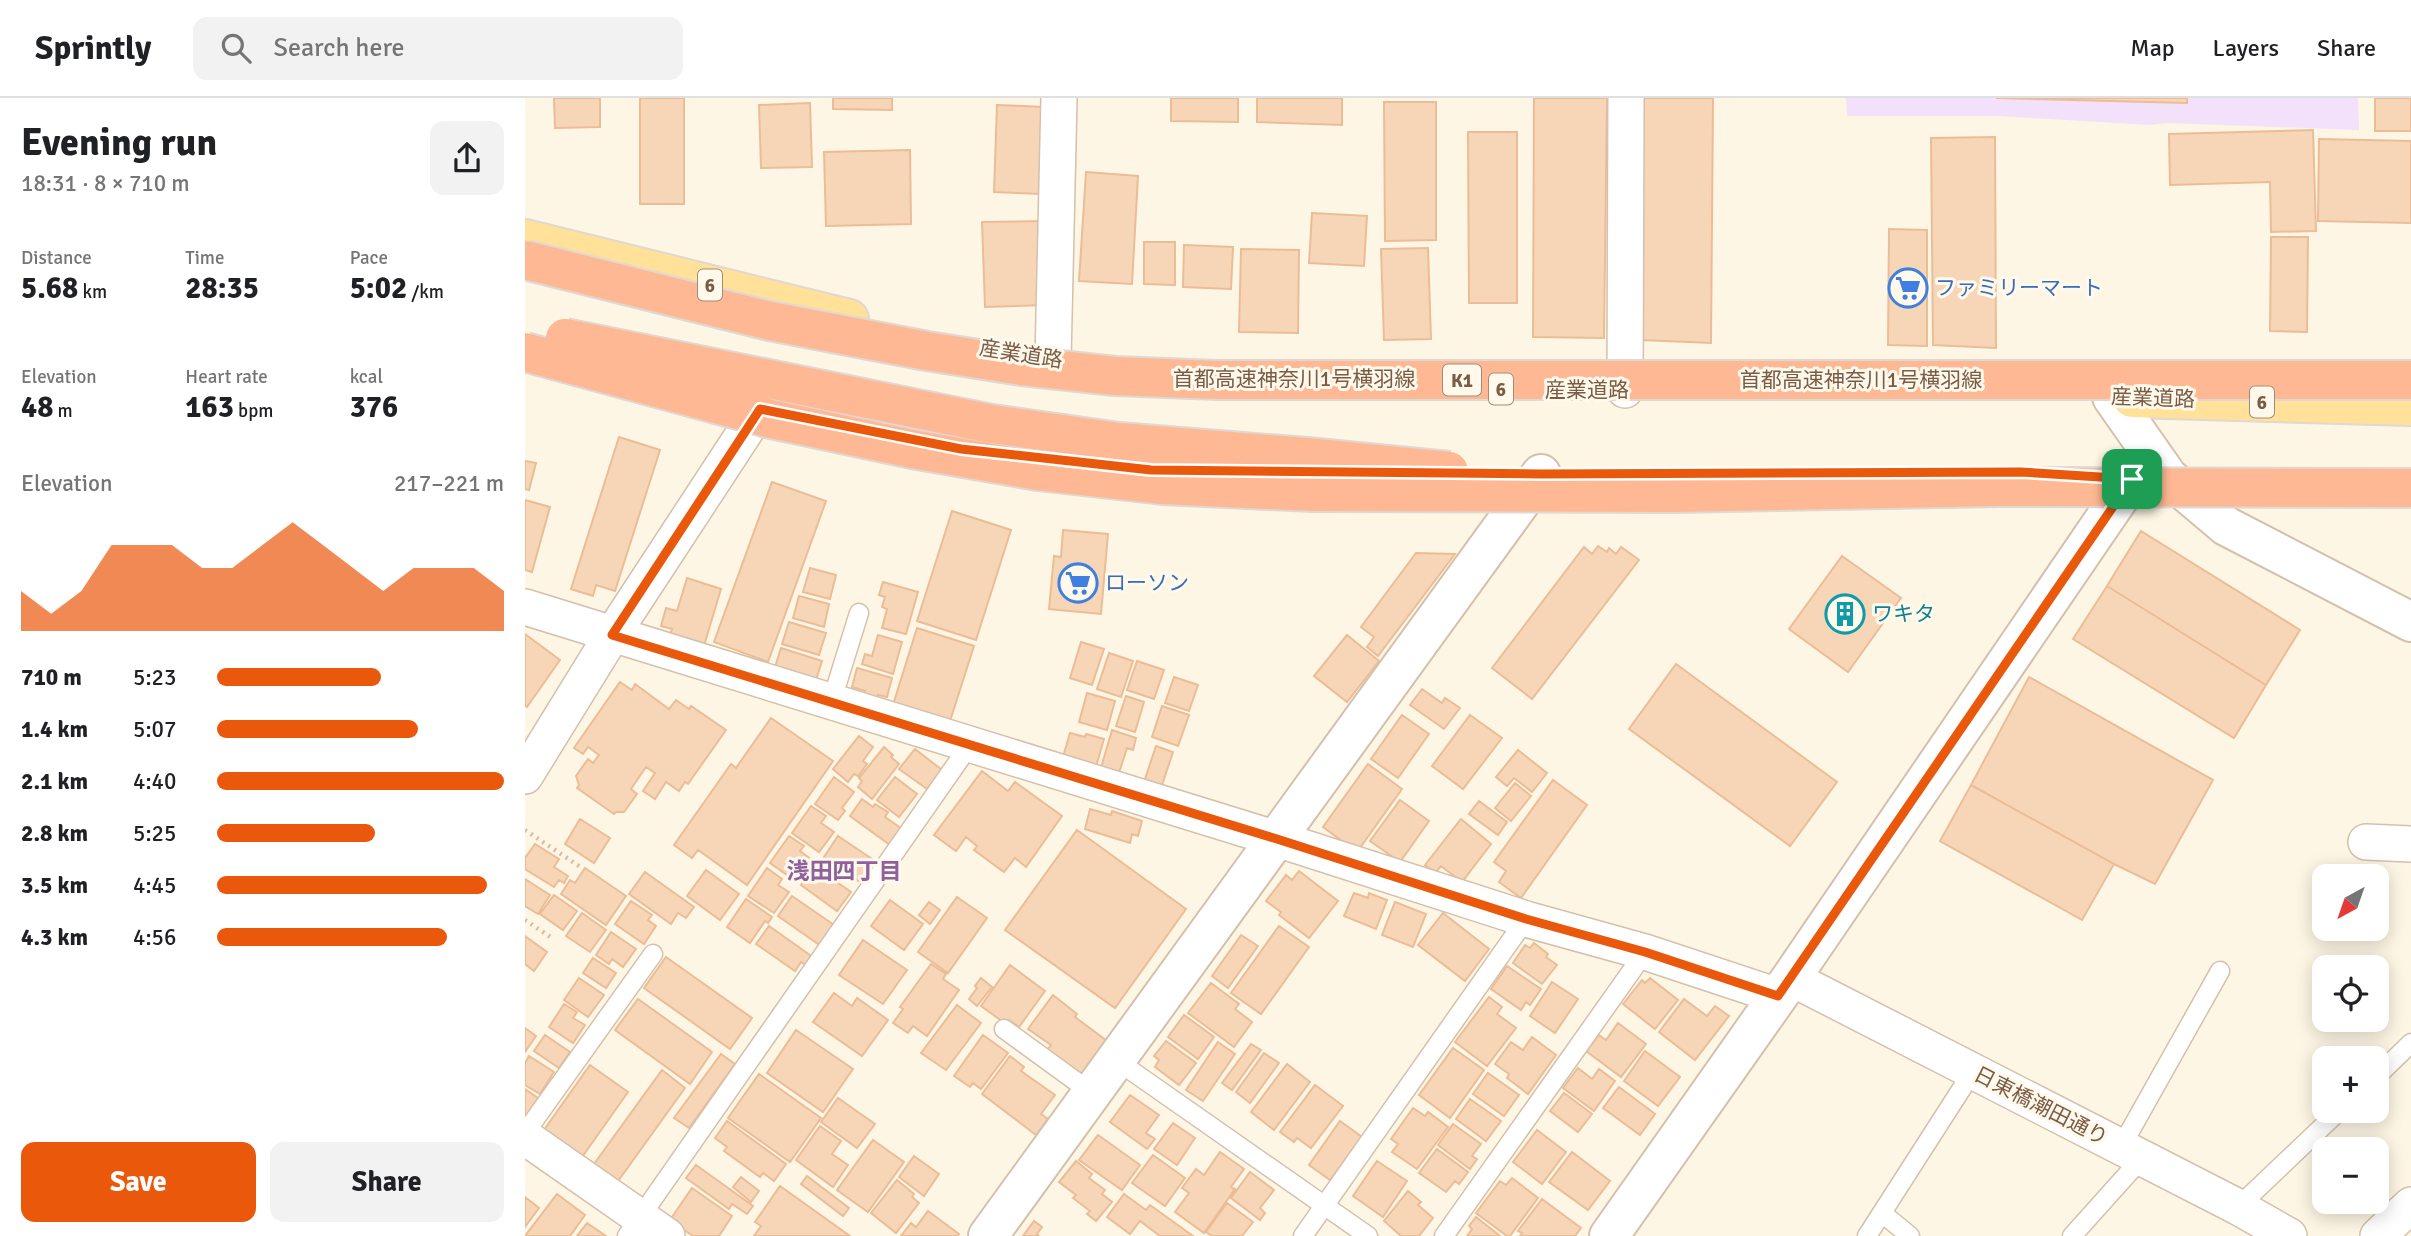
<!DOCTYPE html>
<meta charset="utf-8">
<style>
body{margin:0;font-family:Signika,"Noto Sans JP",sans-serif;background:#f2f2f2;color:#202124;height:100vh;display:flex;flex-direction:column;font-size:26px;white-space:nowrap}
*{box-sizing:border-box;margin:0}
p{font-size:23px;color:#757577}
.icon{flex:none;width:38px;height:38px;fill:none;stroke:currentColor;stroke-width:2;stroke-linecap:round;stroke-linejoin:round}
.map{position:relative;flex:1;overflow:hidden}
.drawer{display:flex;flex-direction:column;background:#fff;width:525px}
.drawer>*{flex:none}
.needle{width:46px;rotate:220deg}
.tools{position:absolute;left:1787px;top:766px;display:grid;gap:14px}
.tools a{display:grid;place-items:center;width:77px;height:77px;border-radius:14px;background:#fff;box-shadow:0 4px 18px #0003;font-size:35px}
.pin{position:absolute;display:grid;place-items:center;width:60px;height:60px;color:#fff;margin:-30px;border-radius:14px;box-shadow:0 4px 10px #0006}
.round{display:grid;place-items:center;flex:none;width:74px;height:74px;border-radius:14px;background:#f2f2f2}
.headline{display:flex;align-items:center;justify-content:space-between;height:119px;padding:0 21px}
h1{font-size:38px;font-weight:700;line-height:52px}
.stats{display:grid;grid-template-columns:repeat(3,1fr);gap:10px;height:119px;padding:7px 21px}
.stats div{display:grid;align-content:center}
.stats b{font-size:30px;font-weight:700}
.stats small{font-size:19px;font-weight:400}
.stats p{font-size:19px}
.chart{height:196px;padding:14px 21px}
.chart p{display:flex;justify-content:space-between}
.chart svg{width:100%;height:126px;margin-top:7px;fill:#ea580c;opacity:.7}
.button{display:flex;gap:14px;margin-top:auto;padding:14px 21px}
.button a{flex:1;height:80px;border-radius:14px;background:#ea580c;color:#fff;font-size:28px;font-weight:700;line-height:80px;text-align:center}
.button a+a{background:#f2f2f2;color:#202124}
ul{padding:0 21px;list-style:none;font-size:23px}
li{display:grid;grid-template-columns:112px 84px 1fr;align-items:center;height:52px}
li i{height:18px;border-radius:9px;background:#ea580c}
header{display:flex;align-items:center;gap:42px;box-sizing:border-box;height:98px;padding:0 35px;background:#fff;border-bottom:2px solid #e0e0e0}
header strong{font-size:33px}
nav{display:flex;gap:38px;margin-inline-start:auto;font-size:24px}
.search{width:490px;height:63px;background:#f2f2f2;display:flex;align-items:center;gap:18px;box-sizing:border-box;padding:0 24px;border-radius:14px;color:#757577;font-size:26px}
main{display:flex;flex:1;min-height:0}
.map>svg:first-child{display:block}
.education{fill:#f3e0fb}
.building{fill:#f7d6b8;stroke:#ebbd97;stroke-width:2}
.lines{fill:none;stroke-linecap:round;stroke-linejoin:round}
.service-casing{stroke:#d4c0ab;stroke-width:21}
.minor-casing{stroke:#d4c0ab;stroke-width:38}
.tertiary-casing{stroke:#d4c0ab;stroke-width:42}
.primary-casing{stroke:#dfd8d3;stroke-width:42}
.path{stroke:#dcb99b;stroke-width:4.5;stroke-dasharray:2 5;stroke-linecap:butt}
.service{stroke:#fff;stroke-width:18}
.minor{stroke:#fff;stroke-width:35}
.tertiary{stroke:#fff;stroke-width:38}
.primary{stroke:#ffe19a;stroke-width:38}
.motorway-bridge-casing{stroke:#dfd8d3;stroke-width:42;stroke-linecap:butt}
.motorway-bridge{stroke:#ffb894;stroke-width:38}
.route-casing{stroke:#fff;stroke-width:14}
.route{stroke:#ea580c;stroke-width:9}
.labels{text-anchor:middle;stroke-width:6;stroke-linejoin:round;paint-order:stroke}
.shield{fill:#fff9ec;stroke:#a28b78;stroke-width:2}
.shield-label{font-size:19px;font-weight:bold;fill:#7a5c46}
.shop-label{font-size:21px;fill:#366cbe;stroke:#fff9ec;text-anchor:start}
.street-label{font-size:21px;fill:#7a5c46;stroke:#fff9ec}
.culture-label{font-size:21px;fill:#0d838f;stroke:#fff9ec;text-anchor:start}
.neighbourhood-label{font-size:23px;font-weight:bold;fill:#8e619e;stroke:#fff9ec}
</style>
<header>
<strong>Sprintly</strong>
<div class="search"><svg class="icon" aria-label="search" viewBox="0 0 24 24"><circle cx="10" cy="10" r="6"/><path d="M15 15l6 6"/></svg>Search here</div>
<nav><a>Map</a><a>Layers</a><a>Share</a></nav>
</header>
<main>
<section class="drawer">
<div class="headline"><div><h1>Evening run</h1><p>18:31 · 8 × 710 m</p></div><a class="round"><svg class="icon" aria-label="share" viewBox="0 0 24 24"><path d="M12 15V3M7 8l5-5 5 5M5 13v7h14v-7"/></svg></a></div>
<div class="stats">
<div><p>Distance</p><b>5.68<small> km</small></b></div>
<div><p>Time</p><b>28:35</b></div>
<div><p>Pace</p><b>5:02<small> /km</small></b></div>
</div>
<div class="stats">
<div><p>Elevation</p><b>48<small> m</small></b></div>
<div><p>Heart rate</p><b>163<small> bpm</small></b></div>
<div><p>kcal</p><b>376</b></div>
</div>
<div class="chart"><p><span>Elevation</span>217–221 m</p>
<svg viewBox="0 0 160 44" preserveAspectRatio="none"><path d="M0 44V30L10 38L20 30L30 14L40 14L50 14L60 22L70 22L80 14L90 6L100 14L110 22L120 30L130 22L140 22L150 22L160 30V44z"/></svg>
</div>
<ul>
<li><b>710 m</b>5:23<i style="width:57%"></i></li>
<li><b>1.4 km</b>5:07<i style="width:70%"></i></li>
<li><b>2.1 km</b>4:40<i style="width:100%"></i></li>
<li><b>2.8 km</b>5:25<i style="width:55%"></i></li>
<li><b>3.5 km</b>4:45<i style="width:94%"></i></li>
<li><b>4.3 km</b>4:56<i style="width:80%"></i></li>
</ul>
<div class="button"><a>Save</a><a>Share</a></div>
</section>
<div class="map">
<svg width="1886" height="1138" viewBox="0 0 1886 1138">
<rect width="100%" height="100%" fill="#fef6e4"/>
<!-- education -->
<path class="education" d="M1321 0H1833L1834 32 1641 25 1625 27 1472 18H1322Z"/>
<!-- building -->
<path class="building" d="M29 0H75V29L30 30Z
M115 0H159V106H115Z
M308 0H367V12L308 11Z
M646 0H713V24L646 23Z
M732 0H817V27L732 24Z
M1009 0H1082L1079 240 1008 239Z
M1117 0H1188L1186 245 1117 242Z
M1471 0H1662V5Z
M1850 0H1886V33H1850Z
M859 4H911V142L860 143Z
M285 5 287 69 236 70 234 7Z
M472 7 520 9 516 96 469 94Z
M1788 32 1791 133 1746 134 1745 84 1645 87 1644 36Z
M943 34H992V205H944Z
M1470 39 1471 250 1408 247 1406 40Z
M1794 41 1886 43V125L1793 123Z
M385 52 386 126 301 128 299 54Z
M561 74 613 78 607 186 554 183Z
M787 115 842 118 839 168 784 165Z
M517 123 519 207 460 209 457 124Z
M1364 131 1402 132V248L1363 247Z
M1746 139H1783L1782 234 1745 233Z
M619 144H650V187L619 186Z
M659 147 708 149 706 191 658 189Z
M903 150 906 241 859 242 856 151Z
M716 151 774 152 773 235 714 234Z
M94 339 135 352 90 493 71 487 68 498 46 491Z
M0 363 11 365 4 392 0 391Z
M247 384 301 403 243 564 189 544Z
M0 402 25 409 7 474 0 472Z
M427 413 486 432 451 542 392 523Z
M538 432 583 436 576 516 524 511 529 458 536 459Z
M1616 433 1775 532 1741 587 1582 488Z
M1073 448 1082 454 1084 450 1091 456 1096 449 1114 462 1007 601 967 570 1059 449 1067 456Z
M891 455 930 456 853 558 842 549 849 539 836 529Z
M1317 458 1376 500 1323 574 1264 531Z
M285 470 311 477 305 501 278 494Z
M162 480 196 491 178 551 144 540 147 531 136 528 141 510 152 513Z
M358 484 393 494 381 536 357 530 362 511 357 509 360 499 354 497Z
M1582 488 1741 587 1709 640 1548 541Z
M274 498 304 506 299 529 268 520Z
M264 524 301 535 294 557 257 546Z
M392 530 449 548 425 623 367 610Z
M0 536 35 562 2 609 0 607Z
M353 537 377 544 368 576 337 566 340 556 347 558Z
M822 537 854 563 822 604 789 578Z
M556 544 579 551 567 587 545 580Z
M256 550 297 563 291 582 250 569Z
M584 555 608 563 596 599 572 591Z
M612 563 639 572 629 601 602 592Z
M1151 566 1312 684 1265 748 1104 631Z
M332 570 367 580 362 599 353 597 352 601 339 598 340 593 327 589Z
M649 579 673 587 664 613 640 605Z
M1504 579 1688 682 1630 786 1589 766 1446 687Z
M95 584 107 592 110 586 144 611 151 602 164 611 166 608 201 632 163 686 160 684 154 693 141 684 130 701 118 693 130 675 121 669 106 691 112 696 99 714H91L89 716 52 690 54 687 51 678 63 661 68 665 74 657 63 649 58 656 49 650Z
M897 591 917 605 920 600 935 610 919 631 885 607Z
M562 595 590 603 582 632 554 624Z
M601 598 619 604 610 634 591 628Z
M637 608 664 617 653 648 627 639Z
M877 617 904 636 873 680 846 661Z
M945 617 977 640 938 691 907 668Z
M246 620 308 663 222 787 173 752 167 760 149 747 206 666 211 670Z
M587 632 611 640 608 652 602 650 593 678 575 673Z
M545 635 560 639 561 636 579 641 570 672 537 662Z
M334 638 348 649 338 663 342 666 333 678 329 676 323 684 308 671Z
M631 648 648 654 635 693 618 687Z
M359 649 368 657 366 659 374 666 347 701 333 689 337 683 334 680Z
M390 651 417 672 402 691 374 671Z
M993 652 1022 675 1007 694 989 680 982 688 971 679Z
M843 666 877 691 832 754 798 729Z
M457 673 483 693 490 684 537 718 501 769 490 760 479 774 449 752 452 748 441 739 431 753 409 737Z
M309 679 329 694 317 710 320 713 313 722 290 706Z
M370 679 392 696 374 719 352 702Z
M1028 682 1062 707 996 800 974 784 981 773 969 764Z
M990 685 1006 698 986 723 970 710Z
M1446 687 1589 766 1557 822 1415 743Z
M337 701 348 709 350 706 363 714 360 719 377 731 365 747 325 718Z
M875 702 904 723 875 764 845 743Z
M954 703 982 724 973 737 944 716Z
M286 708 301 718 296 725 309 734 294 754 267 735Z
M565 711 586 717 587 713 617 723 613 738 607 736 605 745 560 731Z
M55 721 85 740 69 765 40 746Z
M936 721 966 746 937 784 916 768 910 775 900 767Z
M552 732 661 811 590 910 480 832Z
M264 738 279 748 275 753 287 762 272 784 245 765Z
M313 738 353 765 338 786 299 759Z
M10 746 34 761 29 769 43 778 39 785 34 782 29 789 0 771V760Z
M289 768 326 794 312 813 276 787Z
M60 770 101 798 81 827 36 796 45 782 50 785Z
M242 770 257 781 253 787 264 794 249 815 223 798Z
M181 772 214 796 195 822 162 798Z
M774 773 813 803 784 840 754 817 756 814 741 803 761 777 767 782Z
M120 774 169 809 161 820 153 815 146 826 104 796Z
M0 781 25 797 13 816 0 808Z
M829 795 843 800 844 795 862 802 851 831 819 818Z
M29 797 52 813 38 832 15 816Z
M267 798 309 827 296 848 253 818Z
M432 799 462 820 423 875 393 854Z
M221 801 247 819 243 825 240 823 225 845 202 829Z
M365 802 398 826 379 852 346 828Z
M106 803 127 817 123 822 131 828 119 846 90 826Z
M404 804 415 812 405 826 394 817Z
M870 804 901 816 888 849 857 837Z
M57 815 81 832 65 854 41 838Z
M918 815 964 851 940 883 893 847Z
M244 828 289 860 282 868 276 864 270 873 231 846Z
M754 828 784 849 736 916 706 895Z
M86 834 111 851 98 869 87 861 84 866 71 857Z
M716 837 733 848 703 890 687 878Z
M0 838 22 854 9 873 0 866Z
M338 842 382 872 358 906 314 877Z
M1009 845 1023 856 1021 859 1032 867 1017 886 988 865 1000 847 1005 850Z
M141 859 227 920 205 951 119 890Z
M68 860 91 875 81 890 58 875Z
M406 866 421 876 418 881 434 892 402 938 388 928 383 935 368 925 378 911 375 909Z
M485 867 520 893 494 929 484 922 481 926 456 908Z
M982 868 1016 891 1005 907 1001 904 996 912 966 891Z
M54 880 79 897 63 919 39 902Z
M456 880 467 889 452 908 444 901 452 890 450 888Z
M1125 880 1153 902 1130 931 1098 906 1117 882 1120 885Z
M1027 884 1053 901 1030 935 1005 918Z
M686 885 714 906 710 911 727 924 709 949 663 915Z
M309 895 327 908 332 900 363 922 337 958 288 924Z
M528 897 552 916 550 919 582 943 557 977 522 952 526 947 503 931Z
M964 899 977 909 972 916 991 930 962 968 930 944Z
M113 901 187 954 165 986 90 932Z
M1159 901 1182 918 1190 908 1204 918 1170 962 1134 934Z
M39 906 52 914 48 920 60 927 48 945 24 929Z
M432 907 456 925 421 972 396 955Z
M659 917 689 939 673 961 643 939Z
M1093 925 1121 946 1096 979 1061 953 1074 937 1081 942Z
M0 930 11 938 0 954Z
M271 932 328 971 298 1014 242 975Z
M20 937 45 954 34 970 9 953Z
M458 937 483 955 456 991 448 985 445 989 429 978Z
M1007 939 1031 957 1003 996 982 980 984 976 970 966 986 944 998 952Z
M641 943 671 965 654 987 630 969 634 962 629 958Z
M693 944 710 956 678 1003 661 992Z
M726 946 736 952 707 992 697 985Z
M928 950 959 972 925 1020 894 997Z
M1120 953 1155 979 1133 1008 1099 983Z
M739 955 754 965 725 1005 711 994Z
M196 956 210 966 164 1030 149 1020Z
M4 958 29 974 15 996 0 987V965Z
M485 958 499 969 496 973 530 997 516 1016 523 1021 511 1037 457 996Z
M762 966 785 984 749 1032 726 1014Z
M65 967 103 994 57 1059 19 1032Z
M1053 970 1067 981 1074 971 1090 983 1069 1013 1038 990Z
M137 972 160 990 93 1083 69 1066Z
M963 975 994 997 979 1018 948 996Z
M234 976 296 1020 265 1064 203 1020Z
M790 987 818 1008 786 1050 772 1040 769 1044 755 1034Z
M1094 989 1130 1016 1115 1037 1078 1010Z
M0 991 13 1000 2 1017 0 1015Z
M1039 995 1067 1016 1053 1034 1025 1013Z
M605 997 634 1017 621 1035 630 1041 622 1051 585 1024Z
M313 1000 350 1026 332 1050 296 1024Z
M945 1001 976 1023 961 1043 931 1021Z
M888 1010 900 1018 903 1014 923 1029 892 1071 867 1054 873 1046 866 1041Z
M202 1023 261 1066 249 1083 238 1075 235 1079 199 1053 202 1049 190 1040Z
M815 1023 837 1039 805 1082 784 1067Z
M648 1025 670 1040 652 1067 629 1051Z
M928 1026 956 1046 947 1058 952 1061 945 1071 913 1047Z
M295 1028 316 1043 307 1056 323 1067 308 1089 271 1062Z
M1012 1032 1041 1054 1017 1086 988 1064Z
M573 1037 615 1067 597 1092 554 1062Z
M348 1042 379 1064 343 1114 312 1092Z
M912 1051 943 1074 934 1086 930 1083 921 1094 894 1075Z
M695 1054 719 1071 706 1089 710 1091 679 1135 650 1114 664 1095 657 1090 671 1071 679 1077Z
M1047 1054 1085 1083 1063 1112 1024 1084Z
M628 1057 660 1080 640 1108 607 1085Z
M389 1058 414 1076 399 1098 374 1079Z
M551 1063 567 1076 564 1080 580 1092 577 1096 587 1104 571 1123 562 1116 565 1113 548 1100 551 1097 534 1084Z
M852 1063 882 1083 858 1119 828 1098Z
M171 1067 228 1108 222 1116 207 1106 204 1111 161 1080Z
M725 1074 749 1092 735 1110 740 1115 735 1122 706 1100Z
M282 1078 324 1110 318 1118 276 1086Z
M216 1079 234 1093 226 1104 208 1089Z
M987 1080 1013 1100 985 1138H982L951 1115 975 1083 981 1087Z
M372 1082 389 1096 387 1099 394 1105 371 1135 346 1115Z
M255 1088 325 1138H229L236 1128 230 1124Z
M167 1090 207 1118 194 1138H168L145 1122Z
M883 1093 896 1104 893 1107 908 1120 894 1138H876L859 1123Z
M32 1096 60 1117 45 1138H0Z
M599 1096 621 1112 625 1107 668 1138H635L615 1123 605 1136 582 1119Z
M0 1099 14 1110 0 1129Z
M1017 1101 1056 1130 1050 1138H995L997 1135 993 1133Z
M702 1105 728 1124 717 1138H687L681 1134Z
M403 1113 434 1136 433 1138H376L386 1125 391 1129Z
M951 1119 975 1138H942L947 1131 944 1128Z
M509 1123 517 1129 512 1136 514 1138H498Z
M62 1125 81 1138H52Z"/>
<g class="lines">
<!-- service casing -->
<g class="service-casing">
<path id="service" d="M306 605 334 515
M479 931 567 995
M591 962 843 1138
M1852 978 1886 945
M0 1035 128 856
M1596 1049 1695 873
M1713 1109 1814 1013
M1357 1115 1385 1138
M102 1138 444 648
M778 1138 1001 821
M919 1138 1120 854
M1342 1138 1448 973
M1547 1138 1617 1060"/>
</g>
<!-- minor casing -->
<g class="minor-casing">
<path id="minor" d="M528 262 534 0
M1100 292 1101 0
M0 509 752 741 1001 821 1120 854 1253 898
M0 678 87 537 235 311
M1841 744 1886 746
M1266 880 1713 1109 1764 1138
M0 1039 142 1138
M1853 1138 1886 1107"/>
</g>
<!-- tertiary casing -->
<g class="tertiary-casing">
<path id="tertiary" d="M1587 299 1643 379 1701 428 1886 524
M463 1138 1016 376
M1084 1138 1266 880 1607 381"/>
</g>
<!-- primary casing -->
<g class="primary-casing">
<path id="primary" d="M0 141 324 221
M1607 300 1886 308"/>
</g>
<!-- path -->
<path class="path" d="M0 732 57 770
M0 822 27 840"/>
<!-- service -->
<use href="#service" class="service"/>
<!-- minor -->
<use href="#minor" class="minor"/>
<!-- tertiary -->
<use href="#tertiary" class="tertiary"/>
<!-- primary -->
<use href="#primary" class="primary"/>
<!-- motorway-bridge casing -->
<g class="motorway-bridge-casing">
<path id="motorway-bridge" d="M0 162 245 223 402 253 497 268 590 278 692 282H1886
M40 240 467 326 594 344 782 359 924 373
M0 254 246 321 387 351 513 373 638 387 787 394 1149 395 1474 389 1886 390"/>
</g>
<!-- motorway-bridge -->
<use href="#motorway-bridge" class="motorway-bridge"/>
</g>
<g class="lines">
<!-- route casing -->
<g class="route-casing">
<path id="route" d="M235 311 436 351 626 372 1016 376 1496 374 1607 381 1253 898 1120 854 1001 821 752 741 87 537Z"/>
</g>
<!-- route -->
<use href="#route" class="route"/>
</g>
<!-- icons -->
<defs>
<g id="supermarket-ring" transform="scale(2.0125)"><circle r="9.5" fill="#fff9ec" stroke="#3f7fe0" stroke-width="1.5"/><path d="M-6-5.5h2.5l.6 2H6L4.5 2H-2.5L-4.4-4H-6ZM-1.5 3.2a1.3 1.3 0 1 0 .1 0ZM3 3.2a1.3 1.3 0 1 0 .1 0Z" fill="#3f7fe0"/></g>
<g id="building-ring" transform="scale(2.0125)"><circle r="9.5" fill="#fff9ec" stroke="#0f9aa8" stroke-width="1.5"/><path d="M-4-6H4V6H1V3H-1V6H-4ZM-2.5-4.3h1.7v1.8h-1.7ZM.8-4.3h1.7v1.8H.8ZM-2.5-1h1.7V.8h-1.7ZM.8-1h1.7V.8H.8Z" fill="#0f9aa8"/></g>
</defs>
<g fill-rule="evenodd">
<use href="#supermarket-ring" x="1383" y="190"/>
<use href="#supermarket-ring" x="553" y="485"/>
<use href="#building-ring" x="1320" y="516"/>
</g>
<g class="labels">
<!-- shield labels -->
<g class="shield">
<rect x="173" y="171.5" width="24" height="31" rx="5"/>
<rect x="918" y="266.5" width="38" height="31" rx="5"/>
<rect x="964" y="275.5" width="24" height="31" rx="5"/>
<rect x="1725" y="288.5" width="24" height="31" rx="5"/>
</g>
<g class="shield-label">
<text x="185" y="194">6</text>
<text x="937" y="289">K1</text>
<text x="976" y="298">6</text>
<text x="1737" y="311">6</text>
</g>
<!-- shop labels -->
<g class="shop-label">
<text x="1410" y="197">ファミリーマート</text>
<text x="580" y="492">ローソン</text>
</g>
<!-- street labels -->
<g class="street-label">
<text transform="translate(496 256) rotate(9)" y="7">産業道路</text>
<text x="769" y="288">首都高速神奈川1号横羽線</text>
<text x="1336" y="289">首都高速神奈川1号横羽線</text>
<text x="1062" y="299">産業道路</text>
<text transform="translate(1628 300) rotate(2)" y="7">産業道路</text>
<text transform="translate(1516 1008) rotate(27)" y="7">日東橋潮田通り</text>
</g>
<!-- culture labels -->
<g class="culture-label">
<text x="1347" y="523">ワキタ</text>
</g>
<!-- neighbourhood labels -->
<g class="neighbourhood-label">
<text x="319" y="781">浅田四丁目</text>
</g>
</g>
</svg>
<div class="tools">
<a><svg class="needle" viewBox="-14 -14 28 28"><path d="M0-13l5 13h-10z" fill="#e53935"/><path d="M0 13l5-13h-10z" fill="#757577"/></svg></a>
<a><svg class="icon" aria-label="locate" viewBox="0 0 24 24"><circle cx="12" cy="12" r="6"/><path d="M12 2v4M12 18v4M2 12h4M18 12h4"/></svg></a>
<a>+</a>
<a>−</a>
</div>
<div class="pin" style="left:1607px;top:381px;background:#1e9e55"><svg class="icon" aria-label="arrive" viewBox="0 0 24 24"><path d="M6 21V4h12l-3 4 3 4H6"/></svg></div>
</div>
</main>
